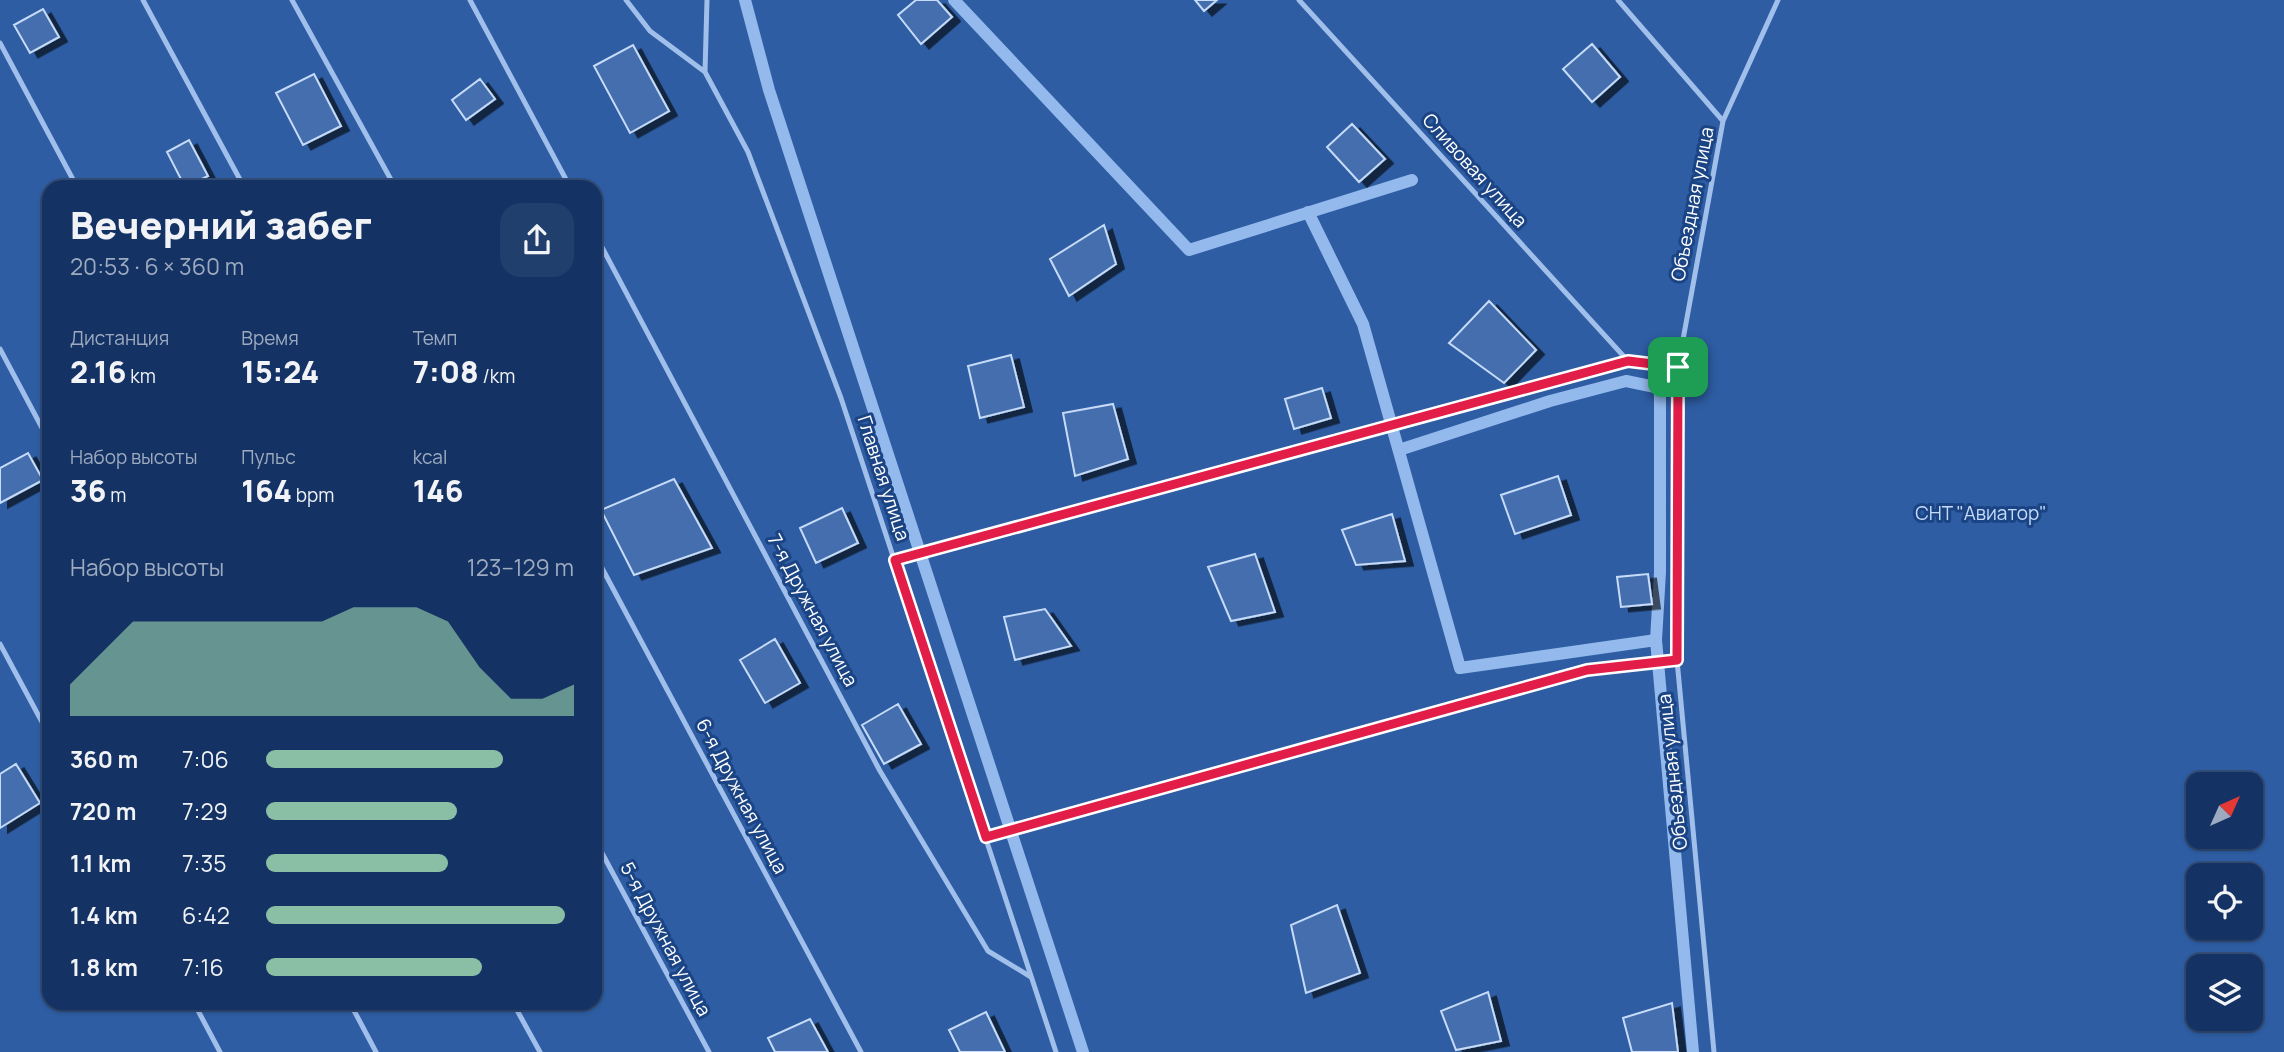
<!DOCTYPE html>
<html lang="ru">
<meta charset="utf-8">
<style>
body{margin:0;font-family:Manrope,sans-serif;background:#213f6d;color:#f1f3f6;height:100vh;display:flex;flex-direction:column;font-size:26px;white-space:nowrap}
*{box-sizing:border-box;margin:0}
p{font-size:23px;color:#9daabf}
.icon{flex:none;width:38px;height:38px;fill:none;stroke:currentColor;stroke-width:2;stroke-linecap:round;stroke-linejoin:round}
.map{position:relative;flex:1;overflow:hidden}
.drawer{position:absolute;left:42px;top:180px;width:560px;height:830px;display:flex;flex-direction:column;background:#143364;border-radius:21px;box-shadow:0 2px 5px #0004,0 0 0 2px #334e78}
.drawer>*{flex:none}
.needle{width:46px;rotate:45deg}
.controls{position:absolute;left:2186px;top:772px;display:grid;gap:14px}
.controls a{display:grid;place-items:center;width:77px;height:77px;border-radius:14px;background:#143364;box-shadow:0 2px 5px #0004,0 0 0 2px #334e78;font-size:35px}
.pin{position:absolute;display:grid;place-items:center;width:60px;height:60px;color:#fff;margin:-30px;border-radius:14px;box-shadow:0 4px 10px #0006}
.round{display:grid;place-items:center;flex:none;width:74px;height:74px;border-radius:21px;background:#213f6d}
.head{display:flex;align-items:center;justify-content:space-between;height:119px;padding:0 28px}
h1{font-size:38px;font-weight:800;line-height:52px}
.metrics{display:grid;grid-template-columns:repeat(3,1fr);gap:10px;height:119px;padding:7px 28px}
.metrics div{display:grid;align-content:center}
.metrics b{font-size:30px;font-weight:800}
.metrics small{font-size:19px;font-weight:400}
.metrics p{font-size:19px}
.chart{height:196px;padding:14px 28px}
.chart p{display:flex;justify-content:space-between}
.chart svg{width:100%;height:126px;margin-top:7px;fill:#8abfa5;opacity:.7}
ul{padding:0 28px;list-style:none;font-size:23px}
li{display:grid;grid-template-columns:112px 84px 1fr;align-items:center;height:52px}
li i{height:18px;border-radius:9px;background:#8abfa5}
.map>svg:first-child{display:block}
.green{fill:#2e5da3;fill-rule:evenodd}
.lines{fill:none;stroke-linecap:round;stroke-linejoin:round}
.stream{stroke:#94baed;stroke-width:12}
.building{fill:#446eae;stroke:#c6dbf8;stroke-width:2;filter:url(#shadow)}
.service{stroke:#a1bfeb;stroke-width:5}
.route-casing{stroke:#fff;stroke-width:14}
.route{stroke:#e11d48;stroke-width:9}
.labels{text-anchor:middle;stroke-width:6;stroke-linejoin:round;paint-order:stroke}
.street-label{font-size:19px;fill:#fff;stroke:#1b4485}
.park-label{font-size:19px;fill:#c6dbf8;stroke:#1b4485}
</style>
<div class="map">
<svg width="2284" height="1052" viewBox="0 0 2284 1052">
<defs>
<filter id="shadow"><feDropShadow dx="8" dy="4.5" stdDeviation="0" flood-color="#0009"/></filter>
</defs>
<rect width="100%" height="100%" fill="#1b4485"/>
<!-- green -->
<path class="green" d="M0 0H2284V1052H0ZM49 187H595V1003H49ZM2198 784H2250V836H2198ZM2198 875H2250V928H2198ZM2198 966H2250V1018H2198Z"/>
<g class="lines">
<!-- stream -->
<path class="stream" d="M745 0 769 90 1083 1052
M954 0 1189 250 1412 180
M1308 212 1363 324 1460 668 1656 640
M1399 450 1550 401 1626 381 1660 388V572L1656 640 1693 1052"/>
</g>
<!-- building -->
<path class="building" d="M916 0H937L952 17 921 44 898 15Z
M1195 0H1217L1204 11Z
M43 9 59 37 30 53 14 25Z
M1592 44 1620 77 1592 102 1563 69Z
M633 45 669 111 630 133 594 66Z
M314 74 341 126 303 145 276 93Z
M480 79 495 99 466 120 452 100Z
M1352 124 1385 159 1359 182 1327 147Z
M189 140 208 176 185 187 167 152Z
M1104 225 1116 264 1069 296 1050 259Z
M1489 301 1536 350 1504 383 1449 343Z
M1011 355 1024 407 980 418 968 366Z
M1322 388 1331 418 1294 429 1285 399Z
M1113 404 1128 459 1075 476 1063 413Z
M28 453 43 480 0 503V468Z
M1558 476 1571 515 1515 534 1501 495Z
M674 479 712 548 634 575 601 510Z
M842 508 858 543 816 563 800 528Z
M1392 514 1405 561 1356 565 1342 530Z
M1255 554 1275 612 1231 621 1208 567Z
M1648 574 1652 604 1621 607 1617 577Z
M1045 609 1071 646 1015 660 1004 617Z
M775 639 800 683 765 703 740 660Z
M898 704 921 744 884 764 862 725Z
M16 764 40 803 0 828V774Z
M1337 905 1360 973 1306 993 1291 925Z
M1488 992 1501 1041 1456 1050 1441 1011Z
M1672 1003 1678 1052H1632L1623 1018Z
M986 1012 1005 1052H960L949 1030Z
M810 1019 828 1052H775L768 1038Z"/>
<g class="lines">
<!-- service -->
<path class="service" d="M143 0 244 187
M292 0 395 187
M470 0 570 187
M626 0 650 31 705 72
M707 0 705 72 748 152 841 398 1056 1052
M1299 0 1628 361
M1618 0 1723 121
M0 43 77 187
M595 234 880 771 988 951 1031 977
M0 349 49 441
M595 555 861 1052
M895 560 1628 361 1678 367
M0 644 49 735
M986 837 1587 670 1677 660
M595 840 709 1052
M194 1003 220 1052
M350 1003 376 1052
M513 1003 540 1052
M1714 1052 1677 660 1678 367 1723 121 1778 0"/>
</g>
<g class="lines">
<!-- route casing -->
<g class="route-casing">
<path id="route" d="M1628 361 1678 367 1677 660 1587 670 986 837 895 560Z"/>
</g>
<!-- route -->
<use href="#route" class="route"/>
</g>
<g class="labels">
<!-- street labels -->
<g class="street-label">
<text transform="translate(1475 170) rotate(48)" y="7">Сливовая улица</text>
<text transform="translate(1692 204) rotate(-79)" y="7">Объездная улица</text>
<text transform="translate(884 478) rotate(72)" y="7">Главная улица</text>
<text transform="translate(813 610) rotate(62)" y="7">7-я Дружная улица</text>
<text transform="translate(1672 772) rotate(-96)" y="7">Объездная улица</text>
<text transform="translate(742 796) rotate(62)" y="7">6-я Дружная улица</text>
<text transform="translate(666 939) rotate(62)" y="7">5-я Дружная улица</text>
</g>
<!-- park labels -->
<g class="park-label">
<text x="1981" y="520">СНТ "Авиатор"</text>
</g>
</g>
</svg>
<div class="controls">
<a><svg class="needle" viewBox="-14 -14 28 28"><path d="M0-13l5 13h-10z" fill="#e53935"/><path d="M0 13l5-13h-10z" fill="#9daabf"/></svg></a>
<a><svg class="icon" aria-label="locate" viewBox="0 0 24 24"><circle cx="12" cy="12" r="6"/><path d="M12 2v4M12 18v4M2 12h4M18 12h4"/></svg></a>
<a><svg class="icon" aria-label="layers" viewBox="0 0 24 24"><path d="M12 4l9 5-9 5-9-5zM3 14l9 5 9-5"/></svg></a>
</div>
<div class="pin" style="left:1678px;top:367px;background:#1e9e55"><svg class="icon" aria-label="arrive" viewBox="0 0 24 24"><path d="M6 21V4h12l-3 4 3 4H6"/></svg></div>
<section class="drawer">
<div class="head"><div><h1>Вечерний забег</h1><p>20:53 · 6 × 360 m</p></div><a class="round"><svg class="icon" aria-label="share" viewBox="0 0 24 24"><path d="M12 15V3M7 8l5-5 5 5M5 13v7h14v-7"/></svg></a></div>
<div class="metrics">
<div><p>Дистанция</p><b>2.16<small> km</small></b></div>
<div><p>Время</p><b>15:24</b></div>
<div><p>Темп</p><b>7:08<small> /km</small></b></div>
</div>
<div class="metrics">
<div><p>Набор высоты</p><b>36<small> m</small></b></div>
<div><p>Пульс</p><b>164<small> bpm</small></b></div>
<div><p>kcal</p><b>146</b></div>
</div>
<div class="chart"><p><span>Набор высоты</span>123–129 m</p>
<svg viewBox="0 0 160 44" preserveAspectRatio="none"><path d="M0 44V33L10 22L20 11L30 11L40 11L50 11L60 11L70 11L80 11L90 6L100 6L110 6L120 11L130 27L140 38L150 38L160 33V44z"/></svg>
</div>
<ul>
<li><b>360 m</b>7:06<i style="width:77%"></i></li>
<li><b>720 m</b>7:29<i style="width:62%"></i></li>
<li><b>1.1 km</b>7:35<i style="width:59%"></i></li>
<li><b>1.4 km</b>6:42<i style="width:97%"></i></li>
<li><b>1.8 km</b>7:16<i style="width:70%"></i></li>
</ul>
</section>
</div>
